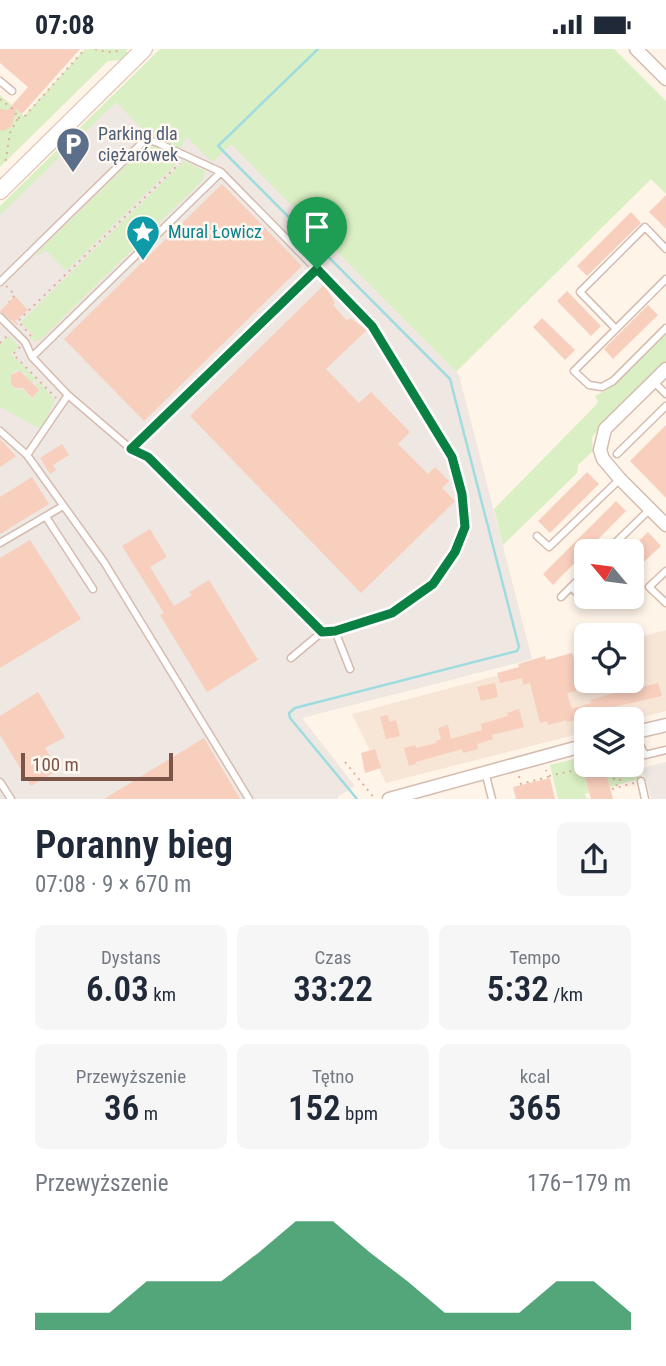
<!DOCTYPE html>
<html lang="pl">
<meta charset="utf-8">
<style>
body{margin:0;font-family:"Roboto Condensed",sans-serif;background:#f6f6f7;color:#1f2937;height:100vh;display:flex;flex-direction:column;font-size:26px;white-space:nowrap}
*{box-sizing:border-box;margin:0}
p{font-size:23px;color:#747a83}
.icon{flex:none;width:38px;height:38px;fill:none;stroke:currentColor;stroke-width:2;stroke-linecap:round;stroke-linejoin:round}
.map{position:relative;height:750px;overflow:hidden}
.panel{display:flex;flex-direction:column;background:#fff;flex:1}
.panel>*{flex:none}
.needle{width:46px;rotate:299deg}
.controls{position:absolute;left:574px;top:490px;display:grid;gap:14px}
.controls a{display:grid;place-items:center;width:70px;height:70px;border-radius:10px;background:#fff;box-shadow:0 4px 10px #0003;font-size:35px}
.scale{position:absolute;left:21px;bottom:18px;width:152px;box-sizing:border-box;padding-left:7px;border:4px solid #7d5548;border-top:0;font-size:19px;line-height:24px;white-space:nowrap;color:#7d5548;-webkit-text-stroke:5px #fff8f1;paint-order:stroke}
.pin{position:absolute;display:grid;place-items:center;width:60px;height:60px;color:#fff;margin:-72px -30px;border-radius:50% 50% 50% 0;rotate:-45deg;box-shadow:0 0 7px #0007}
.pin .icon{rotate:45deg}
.round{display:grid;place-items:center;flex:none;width:74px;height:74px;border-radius:10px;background:#f6f6f7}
.overview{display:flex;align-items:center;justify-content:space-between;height:119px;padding:0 35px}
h1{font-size:38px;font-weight:600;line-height:52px}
.metrics{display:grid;grid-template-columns:repeat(3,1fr);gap:10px;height:119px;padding:7px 35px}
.metrics div{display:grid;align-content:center;border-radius:10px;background:#f6f6f7;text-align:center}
.metrics b{font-size:35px;font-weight:600}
.metrics small{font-size:19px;font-weight:400}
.metrics p{font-size:19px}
.chart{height:196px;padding:14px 35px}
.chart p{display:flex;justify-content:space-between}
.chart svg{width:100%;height:126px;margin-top:7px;fill:#0b8043;opacity:.7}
.status{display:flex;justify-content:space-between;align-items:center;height:49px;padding:0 35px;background:#fff;direction:ltr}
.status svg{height:19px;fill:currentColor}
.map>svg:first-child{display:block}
.residential{fill:#f7e5d6}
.industrial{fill:#efe7e2}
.green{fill:#daefc4}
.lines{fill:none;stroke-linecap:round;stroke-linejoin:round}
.stream{stroke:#9edcdf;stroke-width:2.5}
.building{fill:#f8cebd}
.lane-casing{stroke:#d5bcaf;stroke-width:9}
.street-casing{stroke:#d5bcaf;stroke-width:15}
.secondary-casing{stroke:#dbbdae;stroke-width:18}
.path{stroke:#deb09e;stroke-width:2;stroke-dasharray:2 5;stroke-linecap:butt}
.lane{stroke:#fff;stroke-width:6}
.street{stroke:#fff;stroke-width:12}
.secondary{stroke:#fff;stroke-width:16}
.route-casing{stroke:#fff;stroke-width:14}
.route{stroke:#0b8043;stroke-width:9}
.labels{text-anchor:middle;stroke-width:5;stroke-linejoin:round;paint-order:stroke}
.service-label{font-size:18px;fill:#4e5e75;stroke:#fff8f1;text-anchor:start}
.culture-label{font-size:18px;fill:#0d838f;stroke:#fff8f1;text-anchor:start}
</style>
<div class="status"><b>07:08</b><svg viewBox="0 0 49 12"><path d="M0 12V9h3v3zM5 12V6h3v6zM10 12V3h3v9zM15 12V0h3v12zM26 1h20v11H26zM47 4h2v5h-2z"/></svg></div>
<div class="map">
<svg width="666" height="750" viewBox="0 0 666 750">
<rect width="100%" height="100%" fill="#fff4e8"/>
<!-- residential -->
<path class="residential" d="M666 581V662L632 671 586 670V683L386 734 352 665 586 603V632H632V590Z"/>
<!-- industrial -->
<path class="industrial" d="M131 31 212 112 231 94 459 326 532 610 302 669 355 737 337 748 338 750H0V160Z
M666 713V750H651L642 719Z"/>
<!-- green -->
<path class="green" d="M85 0H128L126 2 128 4 121 11 108 12 0 118V46L24 67Z
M160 0H614L666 52V145L651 130 456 323 231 95 212 113 186 87 181 100 146 84 116 53 0 166V157Z
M150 97 158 98 178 108 175 116 66 222 45 201 38 207 37 204 143 100Z
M184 112 205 122 203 131 41 290 35 292 30 289 33 286 21 273Z
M666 284V313L596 383 592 389 593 402 578 416 577 424 503 496 494 460 596 356 598 352 595 347 608 340Z
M9 287 19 297 11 305 36 330 28 337 26 324 16 321 10 327 11 337 15 340H22L32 350 40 341 35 336 39 333 55 351 41 380 0 358V295Z
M632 703 636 717 621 721 622 723 636 720 639 730 610 738 604 716H632Z
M586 707V716H603L583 721 589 744 585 745 586 749 591 750H558L550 716Z"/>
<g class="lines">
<!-- stream -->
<path class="stream" d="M318 0 218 97 450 330 519 598 517 602 295 659 289 664 290 669 357 750"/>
</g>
<!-- building -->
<path class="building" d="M0 0H80L22 65 16 60 12 77 4 82 0 81V60L8 61 28 38 0 14Z
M222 135 302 217 144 372 64 290Z
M666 146V180L649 163Z
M631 163 641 174 587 227 577 217Z
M324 236 335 254 333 256 347 272 350 269 367 281 326 320 359 354 371 343 410 383 398 395 428 425 435 418 449 432 442 439 455 452 361 544 190 367Z
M567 242 601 277 591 287 557 252Z
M15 247 28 261 15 272 18 275 17 276 0 262Z
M648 256 658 266 613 310 604 300Z
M542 269 575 301 565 311 533 278Z
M20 322 39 341 32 349 23 339H15L11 335V326Z
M666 376V449L630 412Z
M0 390 16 407 0 418Z
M62 395 69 406 53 416 56 421 50 425 40 409Z
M587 423 599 435 550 484 538 472Z
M32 428 49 455 0 485V448Z
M616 452 626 462 553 536 543 525Z
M150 480 167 508 150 518 174 557 192 546 189 543 209 531 258 611 207 643 160 566 164 564 122 497Z
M648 483 661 497 632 524V499Z
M30 491 81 570 0 619V509Z
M572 604 581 637 575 639 576 642 567 644 572 660 591 654 590 651 618 643 615 632 633 630 635 640 658 634 662 647 609 659 610 662 567 673V671L548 676 547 672 540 674 530 634 523 636 522 629 500 634 497 624 519 618 518 615 545 607 546 611Z
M495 634 498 648 481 652 477 638Z
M38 643 65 688 45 699 58 721 31 737 0 686V667Z
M519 660 524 678 492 686 493 690 477 695 478 700 463 704 462 700 416 713V715L409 717 404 699 415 696 416 699 436 694V692L441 690 438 679 448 676 451 690 482 681 481 675 508 667 507 664Z
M388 666 389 673 396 671 400 687 386 690 380 668Z
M204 689 240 750H104Z
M375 700 381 719 365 724 361 704Z
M604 716 613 750H591L583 721Z
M550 729 555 750H516L513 738Z"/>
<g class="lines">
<!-- lane casing -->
<g class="lane-casing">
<path id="lane" d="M0 32 12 42
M666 230 574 322 589 336 602 338 613 332 666 279
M0 233 146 90 158 94 221 123
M0 268 25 293 32 308 68 346 131 400 147 408 322 583 335 582 350 620
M616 280 580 243 645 178 666 200
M32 308 221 123 372 277 452 408 462 445 465 478 455 503 433 535 392 564 335 582
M653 332 666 345
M0 382 27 406 104 513 249 750
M131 400 317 220
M617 405 666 357
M27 406 68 346
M46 468 93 540
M537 487 549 498 620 430
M0 494 63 457
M607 502 650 460
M666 522 649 538 666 554
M571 538 586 553
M561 548 586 523
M291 609 322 583
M634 684 645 706 666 701
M485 723 492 750
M641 732 645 750
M0 733 11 750"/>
</g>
<!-- street casing -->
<g class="street-casing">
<path id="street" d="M636 0 666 30
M666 320 605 380 600 401 603 410 620 430 666 476
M632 684 666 676
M389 750 586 696"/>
</g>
<!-- secondary casing -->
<g class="secondary-casing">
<path id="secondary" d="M0 142 144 0"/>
</g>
<!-- path -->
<path class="path" d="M95 0 106 3 121 2
M0 50 14 61 18 69 10 84 5 116
M18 69 24 68 85 0
M6 237 15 246 9 253
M31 287 18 272 180 114
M0 294 7 287
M20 298 13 305 56 349
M636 710 640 724
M345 713 375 750
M608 716 617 737
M617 716 621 735
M519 727 521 735 548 728 546 721
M549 727 598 716
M612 740 634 734"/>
<!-- lane -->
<use href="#lane" class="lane"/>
<!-- street -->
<use href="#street" class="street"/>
<!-- secondary -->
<use href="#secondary" class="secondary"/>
</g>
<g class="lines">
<!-- route casing -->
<g class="route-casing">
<path id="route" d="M317 220 372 277 452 408 462 445 465 478 455 503 433 535 392 564 335 582 322 583 148 408 131 400Z"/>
</g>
<!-- route -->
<use href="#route" class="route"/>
</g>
<!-- icons -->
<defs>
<g id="parking-pin" transform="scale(1.75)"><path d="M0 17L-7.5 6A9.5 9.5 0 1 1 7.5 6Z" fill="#5c6f8a" stroke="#fff8f1"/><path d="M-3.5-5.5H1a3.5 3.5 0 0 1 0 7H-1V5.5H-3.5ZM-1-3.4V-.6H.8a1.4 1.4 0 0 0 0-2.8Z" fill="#fff"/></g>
<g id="sight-pin" transform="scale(1.75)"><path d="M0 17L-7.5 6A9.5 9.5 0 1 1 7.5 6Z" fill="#0f9aa8" stroke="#fff8f1"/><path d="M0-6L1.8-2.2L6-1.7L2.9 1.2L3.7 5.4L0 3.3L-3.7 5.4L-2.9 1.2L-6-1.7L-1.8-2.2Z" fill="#fff"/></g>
</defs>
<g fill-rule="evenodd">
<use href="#parking-pin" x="73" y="95"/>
<use href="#sight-pin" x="143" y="183"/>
</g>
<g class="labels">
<!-- service labels -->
<g class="service-label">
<text x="98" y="91">Parking dla<tspan x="98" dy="21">ciężarówek</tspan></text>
</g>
<!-- culture labels -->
<g class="culture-label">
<text x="168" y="189">Mural Łowicz</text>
</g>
</g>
</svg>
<div class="controls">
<a><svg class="needle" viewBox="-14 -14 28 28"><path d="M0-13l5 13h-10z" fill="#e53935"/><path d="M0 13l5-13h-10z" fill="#747a83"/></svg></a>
<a><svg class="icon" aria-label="locate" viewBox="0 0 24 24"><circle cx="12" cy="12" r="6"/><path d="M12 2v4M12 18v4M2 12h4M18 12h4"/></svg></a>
<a><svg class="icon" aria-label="layers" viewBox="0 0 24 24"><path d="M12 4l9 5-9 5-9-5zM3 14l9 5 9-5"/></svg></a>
</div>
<div class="scale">100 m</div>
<div class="pin" style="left:317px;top:220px;background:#1e9e55"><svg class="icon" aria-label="arrive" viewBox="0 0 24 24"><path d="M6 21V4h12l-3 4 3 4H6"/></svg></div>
</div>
<section class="panel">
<div class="overview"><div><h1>Poranny bieg</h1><p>07:08 · 9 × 670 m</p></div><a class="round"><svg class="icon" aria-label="share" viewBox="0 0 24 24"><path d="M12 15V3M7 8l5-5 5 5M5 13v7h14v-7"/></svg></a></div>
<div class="metrics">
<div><p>Dystans</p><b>6.03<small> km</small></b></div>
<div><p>Czas</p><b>33:22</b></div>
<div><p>Tempo</p><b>5:32<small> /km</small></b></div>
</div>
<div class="metrics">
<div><p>Przewyższenie</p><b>36<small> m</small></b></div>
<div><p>Tętno</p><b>152<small> bpm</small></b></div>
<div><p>kcal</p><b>365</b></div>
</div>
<div class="chart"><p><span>Przewyższenie</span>176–179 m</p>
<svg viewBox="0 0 160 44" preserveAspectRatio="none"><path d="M0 44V38L10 38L20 38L30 27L40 27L50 27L60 17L70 6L80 6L90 17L100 27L110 38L120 38L130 38L140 27L150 27L160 38V44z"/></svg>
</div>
</section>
